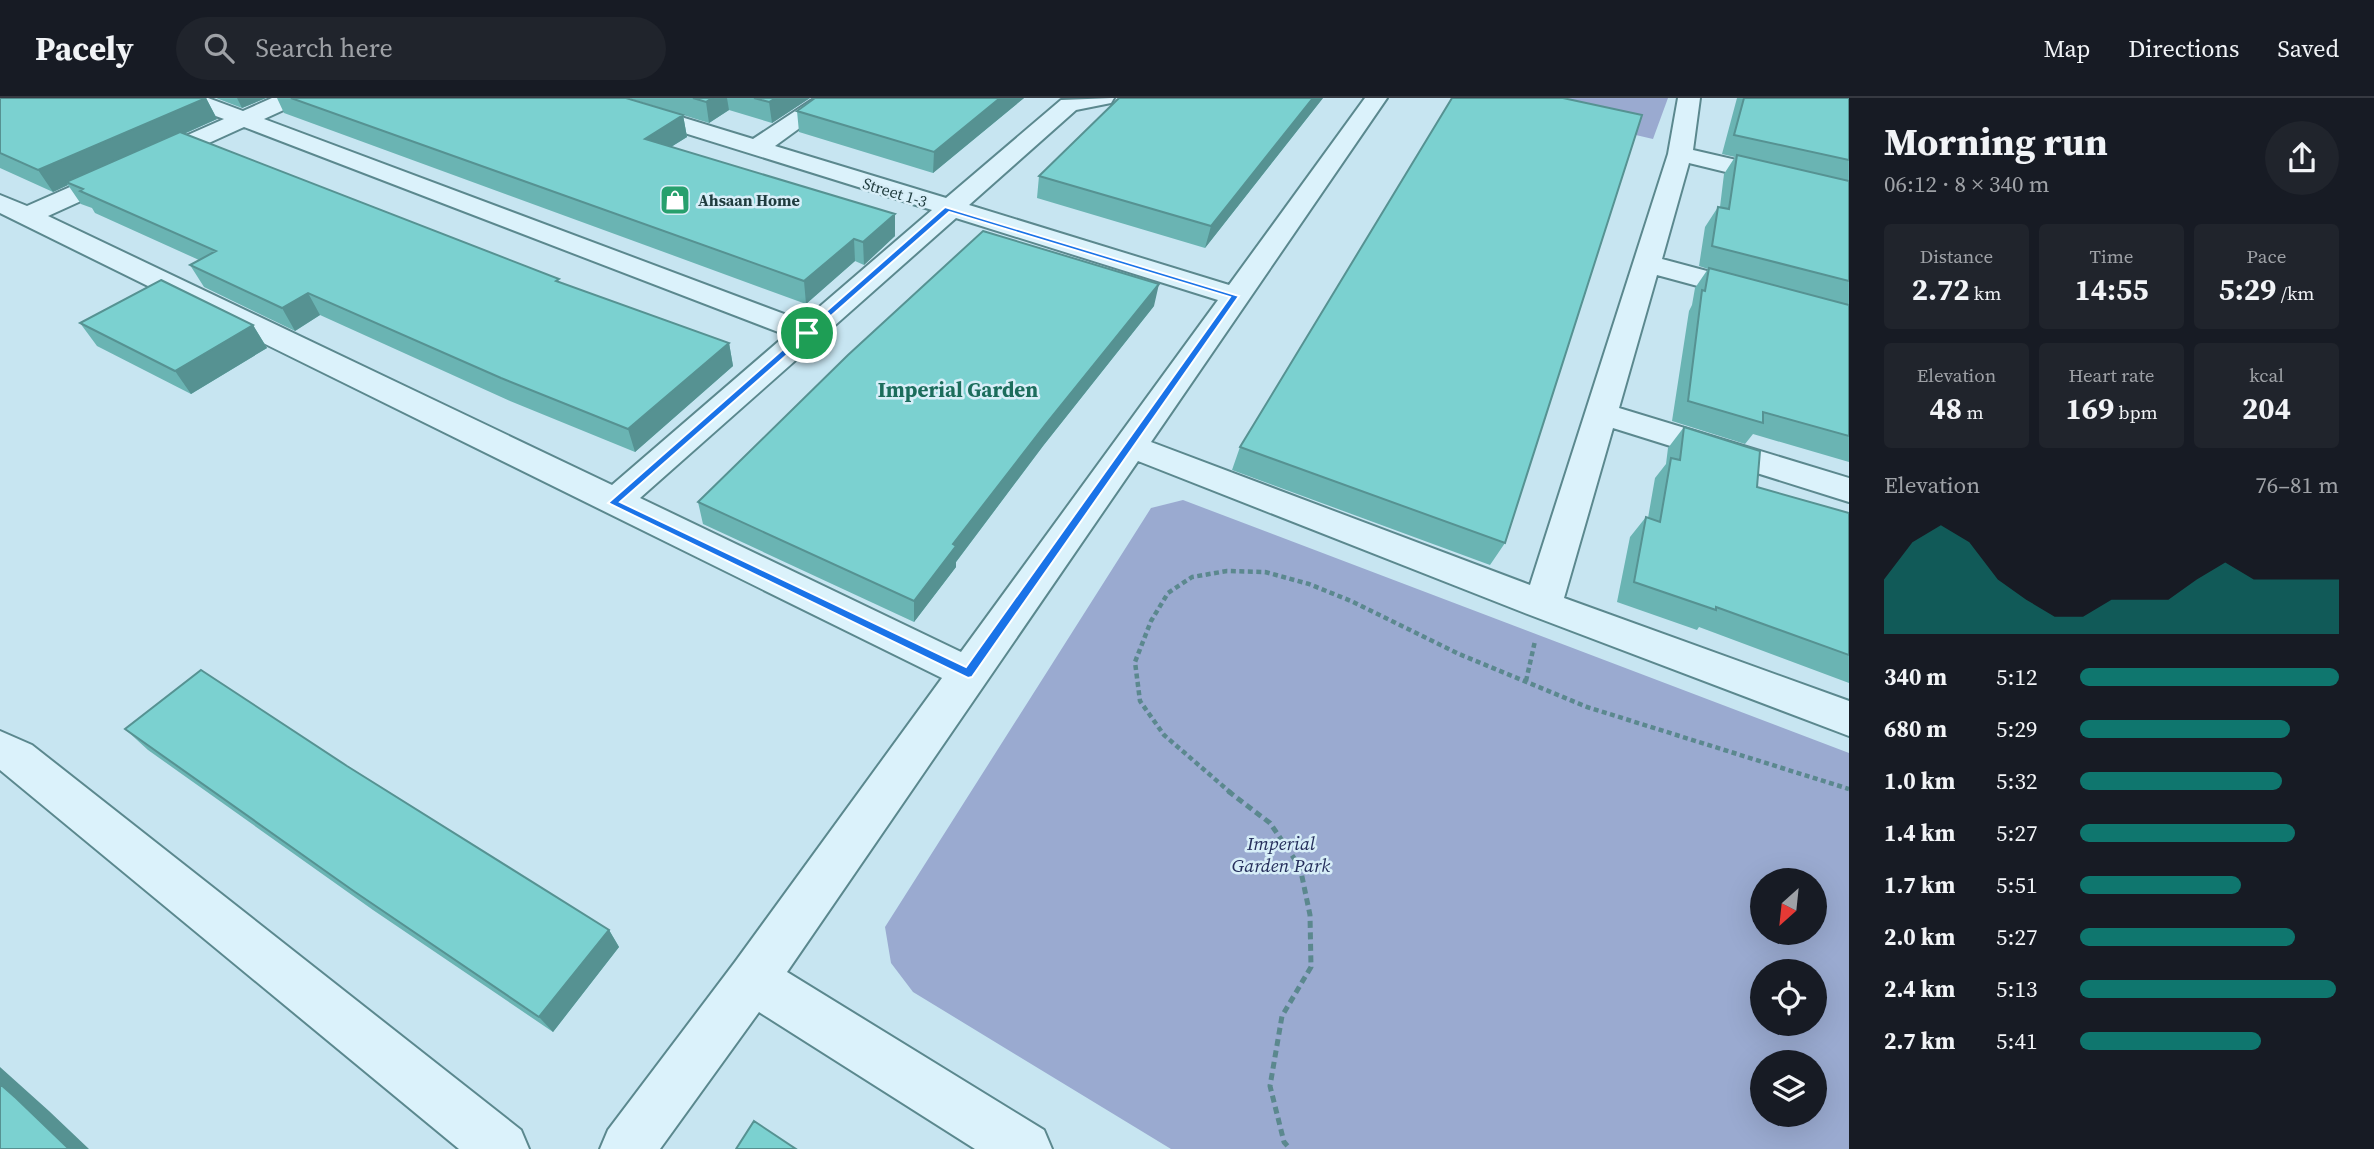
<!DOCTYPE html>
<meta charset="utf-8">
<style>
body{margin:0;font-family:"Source Serif 4",serif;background:#20242c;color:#f1f3f6;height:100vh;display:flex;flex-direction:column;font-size:26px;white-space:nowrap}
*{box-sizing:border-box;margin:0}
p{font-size:23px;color:#9ea1a6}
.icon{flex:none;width:38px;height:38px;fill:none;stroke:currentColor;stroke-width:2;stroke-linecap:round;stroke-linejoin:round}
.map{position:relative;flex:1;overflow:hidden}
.sheet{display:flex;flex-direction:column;background:#171b24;width:525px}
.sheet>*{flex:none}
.needle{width:46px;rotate:207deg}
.tools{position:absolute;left:1750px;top:770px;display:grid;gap:14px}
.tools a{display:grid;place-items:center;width:77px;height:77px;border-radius:50%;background:#171b24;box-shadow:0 7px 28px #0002;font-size:35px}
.pin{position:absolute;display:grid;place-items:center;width:60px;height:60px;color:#fff;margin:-30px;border:4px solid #fff;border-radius:50%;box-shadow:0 2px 7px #0007}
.round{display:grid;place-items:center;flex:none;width:74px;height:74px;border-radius:37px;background:#20242c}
.headline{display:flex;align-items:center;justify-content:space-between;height:119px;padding:0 35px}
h1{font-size:38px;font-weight:700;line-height:52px}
.stats{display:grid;grid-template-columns:repeat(3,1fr);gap:10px;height:119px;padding:7px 35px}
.stats div{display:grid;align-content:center;border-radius:7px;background:#20242c;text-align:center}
.stats b{font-size:30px;font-weight:700}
.stats small{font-size:19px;font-weight:400}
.stats p{font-size:19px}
.chart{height:196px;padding:14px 35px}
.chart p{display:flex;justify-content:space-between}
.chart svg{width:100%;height:126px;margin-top:7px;fill:#0f766e;opacity:.7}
ul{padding:0 35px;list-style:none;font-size:23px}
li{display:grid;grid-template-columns:112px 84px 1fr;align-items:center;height:52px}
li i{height:18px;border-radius:9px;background:#0f766e}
header{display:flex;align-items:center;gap:42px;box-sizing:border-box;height:98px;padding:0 35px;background:#171b24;border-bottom:2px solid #363941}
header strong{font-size:33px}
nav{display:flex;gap:38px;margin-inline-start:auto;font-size:24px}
.search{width:490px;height:63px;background:#20242c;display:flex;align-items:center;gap:18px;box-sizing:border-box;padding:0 24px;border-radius:38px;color:#9ea1a6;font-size:26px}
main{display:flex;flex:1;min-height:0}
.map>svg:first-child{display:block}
.green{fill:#9aaad0;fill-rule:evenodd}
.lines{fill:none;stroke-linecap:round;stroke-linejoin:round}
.minor-casing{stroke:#5b888e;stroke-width:4}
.path-far1{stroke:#5b888e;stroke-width:4.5;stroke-dasharray:5 3.5;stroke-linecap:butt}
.path{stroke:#5b888e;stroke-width:5;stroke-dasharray:7 4.5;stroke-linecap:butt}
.minor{fill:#dbf2fb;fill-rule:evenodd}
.wall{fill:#6ab4b3}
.shaded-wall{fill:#569292}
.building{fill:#7bd1d0;stroke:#569292;stroke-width:2}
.route{fill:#1a73e8;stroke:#fff;stroke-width:2;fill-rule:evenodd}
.labels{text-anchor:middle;stroke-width:5;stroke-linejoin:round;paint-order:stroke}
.far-street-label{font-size:16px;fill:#1f3c3e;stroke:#d7eef8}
.far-poi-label{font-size:16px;font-weight:bold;fill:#1f3c3e;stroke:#d7eef8;text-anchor:start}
.park-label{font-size:19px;font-style:italic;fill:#252e5b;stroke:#d7eef8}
.neighbourhood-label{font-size:21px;font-weight:bold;fill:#1c6d5c;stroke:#d7eef8}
</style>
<header>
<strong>Pacely</strong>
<div class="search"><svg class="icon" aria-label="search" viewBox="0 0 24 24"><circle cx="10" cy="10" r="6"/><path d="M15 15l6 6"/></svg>Search here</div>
<nav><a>Map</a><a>Directions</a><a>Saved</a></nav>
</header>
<main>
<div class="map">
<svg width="1849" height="1051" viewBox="0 0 1849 1051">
<rect width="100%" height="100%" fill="#c7e5f1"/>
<!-- green -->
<path class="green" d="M1476 0H1668L1653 41Z
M1183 402 1849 655V1051H1171L913 894 891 865 885 829 1151 410ZM1762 782H1815V835H1762ZM1762 873H1815V926H1762ZM1762 964H1815V1017H1762Z"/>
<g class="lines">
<!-- minor casing -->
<g class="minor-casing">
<path id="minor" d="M177 0H208L243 13 272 0H302L299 5 264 21 803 223 932 112 588 5 585 0H619L753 41 815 0H841L775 48 946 100 1061 2 1114 0 1111 5 1076 12 969 107 1229 187 1365 0H1387L1151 344 1530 487 1668 56 1678 0H1700L1693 52 1849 88V104L1689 65 1662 161 1849 211V229L1657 177 1619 310 1849 380V404L1613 330 1564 500 1849 603V638L1530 517 1138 363 787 874 1044 1032 1052 1051H975L759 914 660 1051H600L608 1032 735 864 942 580 0 115V97L27 108 224 21 180 5ZM244 29 786 237 612 387 48 118ZM956 120 1218 202 961 554 640 400Z
M0 633 32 647 521 1032 529 1051H459L0 672Z"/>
</g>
<!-- path-far1 -->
<path class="path-far1" d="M1526 583 1535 543
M1231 695 1164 637 1140 603 1135 564 1151 523 1168 495 1192 479 1227 473 1265 474 1309 486 1351 503 1459 556 1587 609 1849 691"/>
<!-- path -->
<path class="path" d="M1228 693 1270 725 1300 769 1310 817 1311 869 1282 918 1270 988 1284 1044 1290 1051"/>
<!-- minor -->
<use href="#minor" class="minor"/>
</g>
<!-- wall -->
<path class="wall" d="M0 0H206L217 21 184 36 559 184 729 245 733 268 635 354 510 303 320 217 295 233 204 189 190 167 199 162 95 115 92 110 81 106 68 87 53 94 0 70Z
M216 0H266L242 10Z
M277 0H626L683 17 687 39 671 49 895 138 864 167 855 163 806 206 284 15Z
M628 0H810L772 25 729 12 709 25Z
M815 0H1024L933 75 799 34 797 13Z
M1323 0 1205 150 1037 100 1039 78Z
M1737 0H1849V364L1753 336 1745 346 1672 323 1689 213 1692 207 1695 190 1708 171 1699 168 1705 129 1718 109H1720L1724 76 1735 59 1722 56Z
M1154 208 1043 348 956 464V469L914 524 703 426 698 404Z
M80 225 253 227 267 250 191 296 97 248Z
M1684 329 1757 389 1849 415V585L1699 529 1697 532 1617 504 1630 439 1646 419 1648 420 1655 380 1666 366 1668 350Z
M1240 349 1505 445 1490 467 1232 372Z
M125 631 347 668 609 832 619 849 553 934 373 812 148 652Z"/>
<!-- shaded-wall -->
<path class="shaded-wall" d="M206 0 217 21 71 86 66 84 68 87 53 94 38 72Z
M237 0H266L242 10Z
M712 0H727L729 12 709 25 706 4Z
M776 0H810L772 25 769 4Z
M1000 0H1024L933 75 934 54Z
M1313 0H1323L1205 150 1211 128Z
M683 17 687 39 650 62 645 41Z
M895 116V138L864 167 863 144Z
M854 141 855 163 806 206 804 183Z
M1159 186 1154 208 1043 348 956 464V469L914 524V503L953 446 1046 326Z
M308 195 320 217 295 233 282 210Z
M253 227 267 250 191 296 175 273Z
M729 245 733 268 635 354 628 331Z
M609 832 619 849 553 934 539 919Z
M0 969 49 1013 89 1051H69L0 986Z"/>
<!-- building -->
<path class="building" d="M0 0H206L38 72 0 55Z
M291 0H626L683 17 645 41 895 116 863 144 854 141 804 183Z
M693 0H712L706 4Z
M754 0H776L769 4Z
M815 0H1000L934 54 797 13Z
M1119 0H1313L1211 128 1039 78Z
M1452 0H1563L1642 17 1505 445 1240 349Z
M1744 0H1849V62L1734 37Z
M180 34 559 181 556 183 729 245 628 331 501 280 308 195 282 210 190 167 216 153 80 93 83 91 66 84Z
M1737 57 1849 83V183L1712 148 1718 109 1729 111Z
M983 133 1159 186 1046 326 953 446 956 448 914 503 698 404 848 257Z
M1709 170 1849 207V338L1763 314V325L1688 303 1702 192 1705 193Z
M161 182 253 227 175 273 80 225Z
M1684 329 1760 353 1757 389 1849 415V557L1716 509V512L1634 484 1646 419 1660 424 1671 360 1680 362Z
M201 572 347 668 609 832 539 919 355 794 125 631Z
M0 986 16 1000 69 1051H0Z
M754 1023 796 1051H736Z"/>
<!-- route -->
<path class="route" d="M945 109 1239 198 972 579 968 580 608 405ZM949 114 1230 199 966 569 620 404Z"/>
<!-- icons -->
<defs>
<g id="shop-square" transform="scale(1.575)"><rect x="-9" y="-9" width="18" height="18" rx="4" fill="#27a06d" stroke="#d7eef8"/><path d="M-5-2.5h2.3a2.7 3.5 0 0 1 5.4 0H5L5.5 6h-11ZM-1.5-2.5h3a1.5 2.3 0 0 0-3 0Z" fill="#fff"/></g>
</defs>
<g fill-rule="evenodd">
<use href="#shop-square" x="675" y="102"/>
</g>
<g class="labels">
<!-- far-street labels -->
<g class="far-street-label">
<text transform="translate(895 94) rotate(17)" y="6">Street 1-3</text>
</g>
<!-- far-poi labels -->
<g class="far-poi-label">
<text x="698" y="108">Ahsaan Home</text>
</g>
<!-- park labels -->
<g class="park-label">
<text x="1281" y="752">Imperial<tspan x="1281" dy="22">Garden Park</tspan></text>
</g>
<!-- neighbourhood labels -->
<g class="neighbourhood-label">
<text x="958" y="299">Imperial Garden</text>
</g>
</g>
</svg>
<div class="tools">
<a><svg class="needle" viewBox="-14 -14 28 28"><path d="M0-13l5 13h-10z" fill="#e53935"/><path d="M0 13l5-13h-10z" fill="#9ea1a6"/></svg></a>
<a><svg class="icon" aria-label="locate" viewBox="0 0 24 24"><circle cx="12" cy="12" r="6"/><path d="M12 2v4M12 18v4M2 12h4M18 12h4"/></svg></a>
<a><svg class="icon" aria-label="layers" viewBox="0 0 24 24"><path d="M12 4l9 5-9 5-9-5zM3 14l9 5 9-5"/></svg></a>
</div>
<div class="pin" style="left:807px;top:235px;background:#1e9e55"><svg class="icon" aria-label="arrive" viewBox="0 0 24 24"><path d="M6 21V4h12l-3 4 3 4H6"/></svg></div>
</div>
<section class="sheet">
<div class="headline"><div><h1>Morning run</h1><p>06:12 · 8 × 340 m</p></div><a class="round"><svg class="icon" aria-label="share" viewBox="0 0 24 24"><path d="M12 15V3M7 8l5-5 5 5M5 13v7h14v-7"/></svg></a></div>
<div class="stats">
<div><p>Distance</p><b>2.72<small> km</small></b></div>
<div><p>Time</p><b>14:55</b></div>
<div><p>Pace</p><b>5:29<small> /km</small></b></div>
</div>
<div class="stats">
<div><p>Elevation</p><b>48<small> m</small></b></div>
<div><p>Heart rate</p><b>169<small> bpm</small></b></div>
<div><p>kcal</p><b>204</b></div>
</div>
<div class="chart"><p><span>Elevation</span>76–81 m</p>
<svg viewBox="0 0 160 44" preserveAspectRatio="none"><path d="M0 44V25L10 12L20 6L30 12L40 25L50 32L60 38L70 38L80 32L90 32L100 32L110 25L120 19L130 25L140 25L150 25L160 25V44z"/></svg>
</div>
<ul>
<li><b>340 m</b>5:12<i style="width:100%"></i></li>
<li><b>680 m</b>5:29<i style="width:81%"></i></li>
<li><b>1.0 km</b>5:32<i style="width:78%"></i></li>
<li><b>1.4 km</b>5:27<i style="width:83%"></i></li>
<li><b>1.7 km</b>5:51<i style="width:62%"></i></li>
<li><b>2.0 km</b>5:27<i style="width:83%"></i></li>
<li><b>2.4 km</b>5:13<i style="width:99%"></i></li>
<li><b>2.7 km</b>5:41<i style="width:70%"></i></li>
</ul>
</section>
</main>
